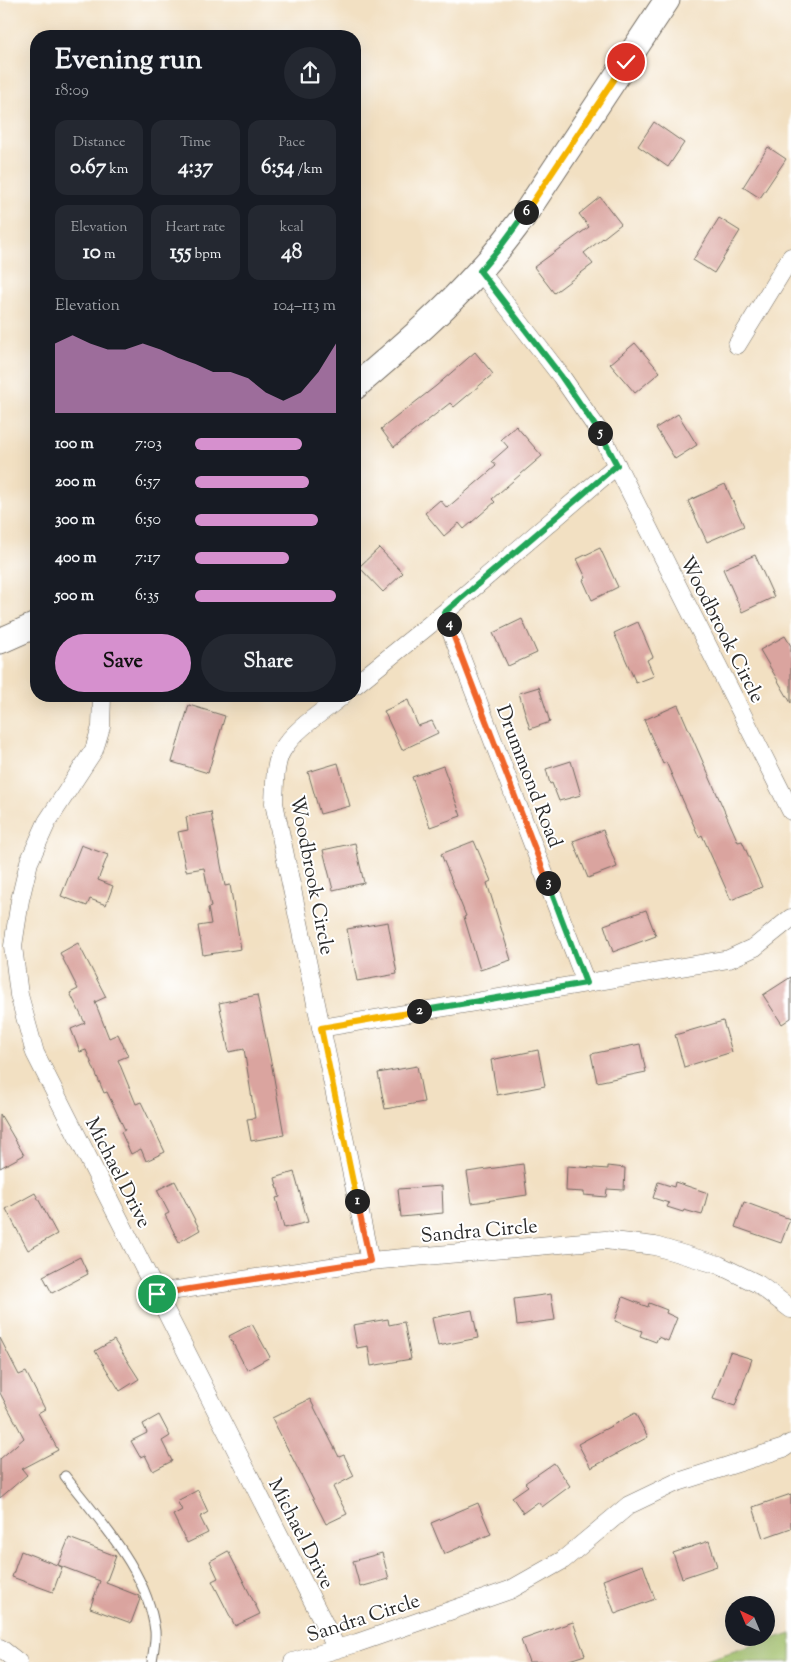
<!DOCTYPE html>
<meta charset="utf-8">
<style>
body{margin:0;font-family:"Sorts Mill Goudy",serif;background:#242831;color:#f1f3f6;height:100vh;display:flex;flex-direction:column;font-size:19px;white-space:nowrap}
*{box-sizing:border-box;margin:0}
p{font-size:16px;color:#9ea1a6}
.icon{flex:none;width:28px;height:28px;fill:none;stroke:currentColor;stroke-width:2;stroke-linecap:round;stroke-linejoin:round}
.map{position:relative;flex:1;overflow:hidden}
.sheet{position:absolute;left:30px;top:30px;width:331px;height:672px;display:flex;flex-direction:column;background:#171b24;border-radius:20px;box-shadow:0 5px 20px #0002}
.sheet>*{flex:none}
.needle{width:32px;rotate:316deg}
.fabs{position:absolute;left:725px;top:1596px;display:grid;gap:10px}
.fabs a{display:grid;place-items:center;width:50px;height:50px;border-radius:50%;background:#171b24;box-shadow:0 5px 20px #0002;font-size:25px}
.pin{position:absolute;display:grid;place-items:center;width:42px;height:42px;color:#fff;margin:-21px;border:2px solid #fff;border-radius:50%;box-shadow:0 1px 5px #0007}
.km{position:absolute;width:25px;height:25px;margin:-12px;border-radius:50%;background:#222;color:#fff;font-size:14px;line-height:25px;text-align:center}
.round{display:grid;place-items:center;flex:none;width:52px;height:52px;border-radius:26px;background:#242831}
.headline{display:flex;align-items:center;justify-content:space-between;height:85px;padding:0 25px}
h1{font-size:28px;font-weight:800;line-height:38px}
.figures{display:grid;grid-template-columns:repeat(3,1fr);gap:8px;height:85px;padding:5px 25px}
.figures div{display:grid;align-content:center;border-radius:12px;background:#242831;text-align:center}
.figures b{font-size:21px;font-weight:800}
.figures small{font-size:14px;font-weight:400}
.figures p{font-size:14px}
.chart{height:140px;padding:10px 25px}
.chart p{display:flex;justify-content:space-between}
.chart svg{width:100%;height:90px;margin-top:5px;fill:#d690ce;opacity:.7}
.cta{display:flex;gap:10px;margin-top:auto;padding:10px 25px}
.cta a{flex:1;height:58px;border-radius:30px;background:#d690ce;color:#111;font-size:20px;font-weight:800;line-height:58px;text-align:center}
.cta a+a{background:#242831;color:#f1f3f6}
ul{padding:0 25px;list-style:none;font-size:16px}
li{display:grid;grid-template-columns:80px 60px 1fr;align-items:center;height:38px}
li i{height:12px;border-radius:6px;background:#d690ce}
.map>svg:first-child{display:block}
.green{fill:#a0bf67;stroke:#667549}
.building{fill:#daa49f}
.lines{fill:none;stroke-linecap:round;stroke-linejoin:round}
.lane-casing{stroke:#716a60;stroke-width:11}
.street-casing{stroke:#716a60;stroke-width:19}
.secondary-casing{stroke:#716a60;stroke-width:27}
.lane{stroke:#fff;stroke-width:9}
.street{stroke:#fff;stroke-width:18}
.secondary{stroke:#fff;stroke-width:25}
.split-1-casing{stroke:#fff;stroke-width:10}
.split-2-casing{stroke:#fff;stroke-width:10}
.split-3-casing{stroke:#fff;stroke-width:10}
.split-4-casing{stroke:#fff;stroke-width:10}
.split-5-casing{stroke:#fff;stroke-width:10}
.split-6-casing{stroke:#fff;stroke-width:10}
.split-7-casing{stroke:#fff;stroke-width:10}
.split-1{stroke:#f0652b;stroke-width:6}
.split-2{stroke:#f5b400;stroke-width:6}
.split-3{stroke:#22a559;stroke-width:6}
.split-4{stroke:#f0652b;stroke-width:6}
.split-5{stroke:#22a559;stroke-width:6}
.split-6{stroke:#22a559;stroke-width:6}
.split-7{stroke:#f5b400;stroke-width:6}
.labels{text-anchor:middle;stroke-width:4;stroke-linejoin:round;paint-order:stroke}
.street-label{font-size:20px;fill:#2b2b2b;stroke:#fff}
</style>
<div class="map">
<svg width="791" height="1662" viewBox="0 0 791 1662">
<rect width="100%" height="100%" fill="#fff"/>
<filter id="ink" filterUnits="userSpaceOnUse"><feTurbulence type="fractalNoise" baseFrequency=".02" numOctaves="2"/><feDisplacementMap in="SourceGraphic" scale="10" xChannelSelector="R" yChannelSelector="G"/><feConvolveMatrix kernelMatrix="1 2 1 2 8 2 1 2 1" color-interpolation-filters="sRGB"/></filter>
<filter id="wash" filterUnits="userSpaceOnUse"><feTurbulence type="fractalNoise" baseFrequency=".0096" numOctaves="4" result="noise"/><feDisplacementMap in="SourceGraphic" scale="20" xChannelSelector="R" yChannelSelector="G"/><feGaussianBlur stdDeviation="1.12" result="paint"/><feColorMatrix in="noise" values="0 0 0 0 0 0 0 0 0 0 0 0 0 0 0 0 0 1.4 0 .05"/><feComposite in="paint" operator="in"/></filter>
<g filter="url(#wash)">
<rect width="100%" height="100%" fill="#f2e0c2"/>
<!-- green -->
<path class="green" d="M791 1633V1662H700Z"/>
<g id="blocks">
<!-- building -->
<path class="building" d="M654 122 684 143 668 167 638 146Z
M768 147 786 159 760 198 743 187Z
M600 197 621 224 584 253 593 264 554 293 534 267 589 227 579 214Z
M719 218 740 231 714 273 693 260Z
M635 343 660 372 635 393 610 364Z
M475 352 493 374 454 407 450 403 394 447 381 429 436 386Z
M678 414 697 445 675 459 656 428Z
M516 426 542 456 492 499 495 502 464 529 459 523 444 536 425 513 440 500 447 508 496 466 492 461 508 447 501 439Z
M725 484 744 526 707 542 688 501Z
M379 548 403 573 383 592 359 567Z
M600 548 618 587 592 600 583 580 586 578 577 559Z
M755 555 774 597 742 612 723 569Z
M522 619 537 653 508 666 493 633Z
M638 622 653 657 647 660 654 676 636 683 614 633Z
M785 636 791 646V703L760 650Z
M539 687 550 722 530 729 519 693Z
M408 700 418 726 432 721 438 733 402 750 384 711Z
M189 705 225 716 208 773 172 762Z
M678 705 738 842 742 841 762 887 731 900 702 835 699 837 666 762 663 764 644 720Z
M571 761 581 795 559 801 552 783 550 784 546 769Z
M338 763 350 806 320 814 308 772Z
M443 766 461 816 430 827 412 777Z
M211 812 225 886 230 885 241 949 203 955 198 926 211 924 208 908 211 907 204 868 186 871 178 832 188 830 186 817Z
M603 830 617 867 588 878 573 841Z
M474 841 491 881 487 883 511 960 480 970 464 917 466 916 441 854Z
M355 843 364 883 333 890 323 850Z
M81 845 108 855 98 880 113 886 106 905 90 899 87 906 61 896Z
M646 910 656 936 613 952 604 925Z
M388 922 397 974 357 981 347 929Z
M78 943 106 997 95 1002 109 1038 118 1034 128 1056 118 1060 136 1104 141 1102 165 1152 146 1161 141 1149 131 1154 121 1132 125 1130 107 1092 104 1093 86 1050 80 1052 71 1029 85 1023 70 993 78 989 60 953Z
M791 977V1018L782 1024 763 995Z
M257 995 272 1067 284 1135 251 1141 247 1119 255 1118 244 1049 229 1052 219 1003Z
M723 1021 732 1052 684 1067 675 1035Z
M640 1044 646 1072 597 1082 591 1054Z
M538 1050 545 1086 497 1095 491 1060Z
M417 1066 424 1102 385 1109 378 1073Z
M0 1114 24 1155 0 1168Z
M523 1164 527 1195 472 1203 467 1172Z
M567 1166 608 1169V1166L625 1168 624 1190 607 1189 606 1197 584 1195V1192L566 1191Z
M294 1172 308 1222 284 1228 276 1198 280 1197 275 1178Z
M175 1181 200 1230 179 1242 165 1215 169 1213 157 1190Z
M658 1182 674 1187 675 1182 708 1193 702 1215 684 1210 683 1212 667 1207 669 1203 653 1198Z
M442 1186 443 1213 401 1217 398 1189Z
M35 1193 57 1234 28 1250 6 1209Z
M744 1202 790 1219 781 1243 735 1227Z
M80 1257 88 1274 52 1293 43 1276Z
M551 1294 555 1320 517 1325 514 1299Z
M623 1297 648 1307 649 1303 667 1310 666 1313 677 1318 668 1341 658 1337 656 1342 640 1336 642 1331 615 1321Z
M472 1310 478 1338 438 1346 432 1318Z
M388 1319 389 1325 404 1322 411 1359 371 1366 368 1346 357 1348 353 1325Z
M252 1324 270 1357 247 1370 229 1336Z
M0 1338 19 1375 26 1372 45 1409 38 1413 58 1450 22 1469 27 1475 0 1498V1459L24 1438 0 1393Z
M114 1340 139 1379 120 1391 95 1351Z
M730 1352 752 1359 735 1406 713 1399Z
M310 1399 339 1457 344 1455 354 1476 333 1487 347 1514 326 1524 272 1418Z
M635 1413 648 1437 591 1468 578 1444Z
M159 1415 170 1436 162 1441 172 1461 153 1471 145 1455 140 1457 131 1441 147 1433 143 1424Z
M554 1463 570 1486 542 1507 538 1502 523 1513 512 1497 528 1486 525 1483Z
M198 1490 208 1512 200 1517 208 1533 187 1543 173 1515 182 1510 177 1501Z
M791 1494V1528L763 1538 753 1507Z
M478 1503 491 1534 444 1554 431 1523Z
M69 1538 116 1556 106 1583 139 1596 140 1599 131 1623 90 1608 100 1581 58 1565Z
M709 1541 717 1566 682 1578 673 1553Z
M21 1551 62 1567 53 1592 12 1577Z
M228 1551 260 1614 235 1626 212 1581 218 1578 210 1561Z
M382 1553 389 1579 360 1587 353 1561Z
M643 1565 655 1599 615 1614 603 1580Z
M573 1622 585 1655 563 1662H529L521 1640Z"/>
</g>
</g>
<g filter="url(#ink)">
<use href="#blocks" fill-opacity="0" stroke="#716a60" stroke-width="1"/>
<g class="lines">
<!-- lane casing -->
<g class="lane-casing">
<path id="lane" d="M65 1476C101 1523 148 1571 155 1631 156 1641 153 1652 152 1662"/>
</g>
<!-- street casing -->
<g class="street-casing">
<path id="street" d="M480 271 561 376 601 434 791 811
M737 345 791 257
M444 613 586 983
M355 685 444 613 617 465
M102 696 101 727 94 750 47 822 29 862 20 900 13 946 19 995 35 1053 337 1649
M342 696C324 711 295 729 283 749 274 762 275 787 274 803L370 1261
M321 1028 729 959 755 947 791 918
M157 1293 370 1261 605 1240 655 1246 719 1265 758 1284 791 1309
M0 1648 18 1662
M293 1662 357 1643 510 1590 563 1560 629 1505 675 1483 784 1448 791 1443"/>
</g>
<!-- secondary casing -->
<g class="secondary-casing">
<path id="secondary" d="M355 387C398 350 442 313 480 270 495 255 508 237 521 220L667 0
M0 641 36 625"/>
</g>
<!-- lane -->
<use href="#lane" class="lane"/>
<!-- street -->
<use href="#street" class="street"/>
<!-- secondary -->
<use href="#secondary" class="secondary"/>
</g>
</g>
<g class="lines" filter="url(#ink)">
<!-- split-1 casing -->
<g class="split-1-casing">
<path id="split-1" d="M157 1294 370 1261 357 1201"/>
</g>
<!-- split-2 casing -->
<g class="split-2-casing">
<path id="split-2" d="M357 1201 321 1028 419 1011"/>
</g>
<!-- split-3 casing -->
<g class="split-3-casing">
<path id="split-3" d="M419 1011 586 983 548 883"/>
</g>
<!-- split-4 casing -->
<g class="split-4-casing">
<path id="split-4" d="M449 624 548 883"/>
</g>
<!-- split-5 casing -->
<g class="split-5-casing">
<path id="split-5" d="M449 624 444 613 617 465 600 433"/>
</g>
<!-- split-6 casing -->
<g class="split-6-casing">
<path id="split-6" d="M526 212 498 250 480 271 561 376 600 433"/>
</g>
<!-- split-7 casing -->
<g class="split-7-casing">
<path id="split-7" d="M526 212 626 62"/>
</g>
<!-- split-1 -->
<use href="#split-1" class="split-1"/>
<!-- split-2 -->
<use href="#split-2" class="split-2"/>
<!-- split-3 -->
<use href="#split-3" class="split-3"/>
<!-- split-4 -->
<use href="#split-4" class="split-4"/>
<!-- split-5 -->
<use href="#split-5" class="split-5"/>
<!-- split-6 -->
<use href="#split-6" class="split-6"/>
<!-- split-7 -->
<use href="#split-7" class="split-7"/>
</g>
<g class="labels">
<!-- street labels -->
<g class="street-label">
<text transform="translate(723 629) rotate(63)" y="7">Woodbrook Circle</text>
<text transform="translate(530 776) rotate(69)" y="7">Drummond Road</text>
<text transform="translate(313 875) rotate(79)" y="7">Woodbrook Circle</text>
<text transform="translate(119 1172) rotate(63)" y="7">Michael Drive</text>
<text transform="translate(479 1230) rotate(-5)" y="7">Sandra Circle</text>
<text transform="translate(302 1533) rotate(63)" y="7">Michael Drive</text>
<text transform="translate(363 1617) rotate(-18)" y="7">Sandra Circle</text>
</g>
</g>
</svg>
<div class="fabs">
<a><svg class="needle" viewBox="-14 -14 28 28"><path d="M0-13l5 13h-10z" fill="#e53935"/><path d="M0 13l5-13h-10z" fill="#9ea1a6"/></svg></a>
</div>
<div class="pin" style="left:157px;top:1294px;background:#1e9e55"><svg class="icon" aria-label="arrive" viewBox="0 0 24 24"><path d="M6 21V4h12l-3 4 3 4H6"/></svg></div>
<div class="pin" style="left:626px;top:62px;background:#d93025"><svg class="icon" aria-label="check" viewBox="0 0 24 24"><path d="M5 12l5 5 9-10"/></svg></div>
<b class="km" style="left:357px;top:1201px">1</b>
<b class="km" style="left:419px;top:1011px">2</b>
<b class="km" style="left:548px;top:883px">3</b>
<b class="km" style="left:449px;top:624px">4</b>
<b class="km" style="left:600px;top:433px">5</b>
<b class="km" style="left:526px;top:212px">6</b>
<section class="sheet">
<div class="headline"><div><h1>Evening run</h1><p>18:09</p></div><a class="round"><svg class="icon" aria-label="share" viewBox="0 0 24 24"><path d="M12 15V3M7 8l5-5 5 5M5 13v7h14v-7"/></svg></a></div>
<div class="figures">
<div><p>Distance</p><b>0.67<small> km</small></b></div>
<div><p>Time</p><b>4:37</b></div>
<div><p>Pace</p><b>6:54<small> /km</small></b></div>
</div>
<div class="figures">
<div><p>Elevation</p><b>10<small> m</small></b></div>
<div><p>Heart rate</p><b>155<small> bpm</small></b></div>
<div><p>kcal</p><b>48</b></div>
</div>
<div class="chart"><p><span>Elevation</span>104–113 m</p>
<svg viewBox="0 0 160 44" preserveAspectRatio="none"><path d="M0 44V10L10 6L20 10L30 13L40 13L50 10L60 13L70 17L80 20L90 24L100 24L110 27L120 34L130 38L140 34L150 24L160 10V44z"/></svg>
</div>
<ul>
<li><b>100 m</b>7:03<i style="width:76%"></i></li>
<li><b>200 m</b>6:57<i style="width:81%"></i></li>
<li><b>300 m</b>6:50<i style="width:87%"></i></li>
<li><b>400 m</b>7:17<i style="width:67%"></i></li>
<li><b>500 m</b>6:35<i style="width:100%"></i></li>
</ul>
<div class="cta"><a>Save</a><a>Share</a></div>
</section>
</div>
